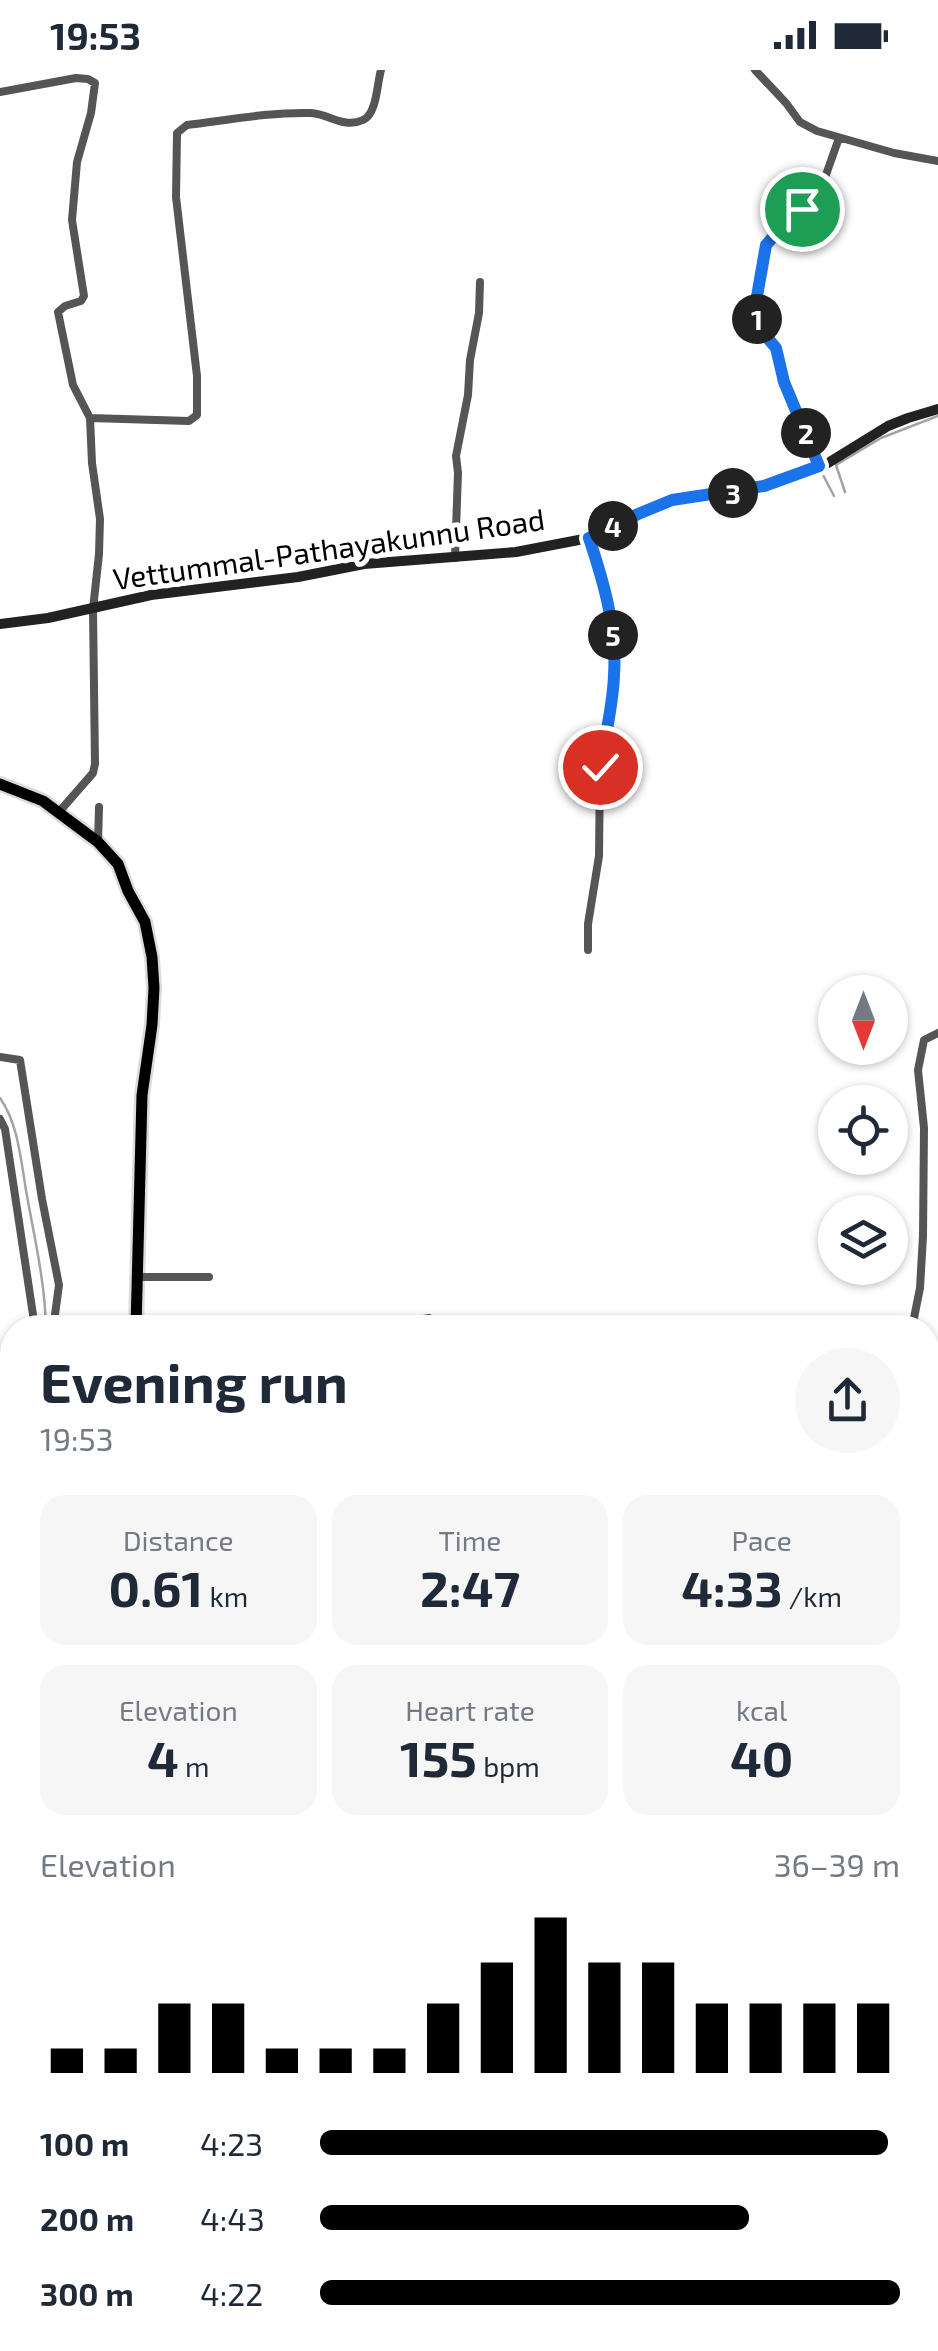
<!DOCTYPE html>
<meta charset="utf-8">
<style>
body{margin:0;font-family:"Exo 2",sans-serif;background:#f6f6f7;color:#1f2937;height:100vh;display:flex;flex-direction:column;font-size:38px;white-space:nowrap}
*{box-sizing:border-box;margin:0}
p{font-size:32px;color:#747a83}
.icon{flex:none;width:55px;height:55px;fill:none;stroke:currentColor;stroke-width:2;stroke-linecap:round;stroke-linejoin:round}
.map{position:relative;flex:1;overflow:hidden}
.panel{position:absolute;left:0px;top:1245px;width:940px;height:1038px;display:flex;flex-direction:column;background:#fff;border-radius:40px 40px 0 0;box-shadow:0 2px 8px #0004}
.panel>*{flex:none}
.needle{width:65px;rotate:180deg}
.buttons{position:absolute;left:818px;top:905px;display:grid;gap:20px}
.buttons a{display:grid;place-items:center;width:90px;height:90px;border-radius:50%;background:#fff;box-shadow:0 2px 8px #0004;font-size:50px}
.pin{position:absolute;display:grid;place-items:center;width:85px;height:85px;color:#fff;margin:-42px;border:5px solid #fff;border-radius:50%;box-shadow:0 2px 10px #0007}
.km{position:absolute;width:50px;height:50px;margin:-25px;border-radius:50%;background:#222;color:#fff;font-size:28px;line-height:50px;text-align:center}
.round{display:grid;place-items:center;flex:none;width:105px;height:105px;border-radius:52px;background:#f6f6f7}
.headline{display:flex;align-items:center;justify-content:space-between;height:170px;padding:0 40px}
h1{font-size:55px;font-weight:700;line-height:75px}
.figures{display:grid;grid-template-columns:repeat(3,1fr);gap:15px;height:170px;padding:10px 40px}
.figures div{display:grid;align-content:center;border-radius:25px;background:#f6f6f7;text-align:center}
.figures b{font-size:50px;font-weight:700}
.figures small{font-size:28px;font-weight:400}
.figures p{font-size:28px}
.chart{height:280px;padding:20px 40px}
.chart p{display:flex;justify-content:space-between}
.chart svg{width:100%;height:180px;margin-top:10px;stroke:#000;stroke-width:6}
ul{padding:0 40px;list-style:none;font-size:32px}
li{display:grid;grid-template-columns:160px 120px 1fr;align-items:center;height:75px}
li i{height:25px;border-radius:12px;background:#000}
.status{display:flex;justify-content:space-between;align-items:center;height:70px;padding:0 50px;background:#fff;direction:ltr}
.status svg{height:28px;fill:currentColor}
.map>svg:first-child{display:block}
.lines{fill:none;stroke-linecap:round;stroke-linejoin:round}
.stream{stroke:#a3a3a3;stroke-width:2.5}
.primary-casing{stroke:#dbdbdb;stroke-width:16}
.street{stroke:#555;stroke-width:8}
.secondary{stroke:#222;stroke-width:10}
.primary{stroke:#000;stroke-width:11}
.route-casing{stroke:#fff;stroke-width:20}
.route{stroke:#1a73e8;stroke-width:12}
.labels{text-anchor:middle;stroke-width:10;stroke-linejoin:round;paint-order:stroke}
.street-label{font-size:30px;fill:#000;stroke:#fff}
</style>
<div class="status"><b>19:53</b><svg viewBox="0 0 49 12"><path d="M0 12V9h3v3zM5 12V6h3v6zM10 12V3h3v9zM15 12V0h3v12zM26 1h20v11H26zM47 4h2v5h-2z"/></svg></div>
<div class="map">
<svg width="938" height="2281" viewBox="0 0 938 2281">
<rect width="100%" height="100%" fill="#fff"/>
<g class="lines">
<!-- stream -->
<path class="stream" d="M793 411 822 403 834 426
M845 422 836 395 881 368 938 346
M611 462 667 439 717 429
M0 1028C19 1055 21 1093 27 1126 35 1170 45 1213 46 1258
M928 1473 938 1465
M584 2270 588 2281"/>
<!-- primary casing -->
<g class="primary-casing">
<path id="primary" d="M0 714 43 731 98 772 118 794 128 821 145 852 152 887 154 918 152 955 142 1025 136 1258
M292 2270 294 2281"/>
</g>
<!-- street -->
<path class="street" d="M755 0 786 33 800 52 817 61 894 83 938 91
M0 22 76 8 88 9 95 13 91 43 77 92 72 150 84 226 81 231 65 236 58 242 73 315 90 348
M819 396 784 312 776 278 760 259 757 231 766 175 822 116 839 68
M455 488 458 403 456 386 468 325 470 290 479 243 480 212
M59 742 93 703 95 694 93 539 99 484 100 449 92 393 90 348 189 351 197 345V306L176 127 177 63 187 55C228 50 269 42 311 43 329 44 344 59 363 50 377 44 377 13 381 0
M98 772 99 737
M588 880V854L599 786 600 697 615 606 612 552 589 468
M0 987 20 990 42 1129 59 1215 54 1252 56 1258
M0 1049 5 1059 35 1258
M137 1207H209
M407 1252 429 1248 438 1258
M912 1258 920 1218 923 1166 924 1058 918 1000 924 970 938 963
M0 1295 12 1293
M928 1877 938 1878
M928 1962 938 1959
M928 2034 938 2031
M443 2270 445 2281
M573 2270 577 2281
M597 2270 603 2281
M716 2270 719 2281
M309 2281 353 2270
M750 2281 798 2270"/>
<!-- secondary -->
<path class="secondary" d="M0 554 48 548 151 525 298 507 364 494 516 482 589 468 637 443 673 430 764 417 801 403 828 393 888 356 908 348 938 339
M0 1931 12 1927"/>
<!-- primary -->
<use href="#primary" class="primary"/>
</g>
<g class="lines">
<!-- route casing -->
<g class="route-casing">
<path id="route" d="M600 697C605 667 613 636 614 605 617 558 604 513 589 468L638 444 672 430 764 416 819 396 784 312 776 278 760 259 757 248 756 232 766 175 789 149 802 139"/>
</g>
<!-- route -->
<use href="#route" class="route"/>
</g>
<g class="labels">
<!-- street labels -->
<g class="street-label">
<text transform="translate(329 480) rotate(-8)" y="10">Vettummal-Pathayakunnu Road</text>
</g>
</g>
</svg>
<div class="buttons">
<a><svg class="needle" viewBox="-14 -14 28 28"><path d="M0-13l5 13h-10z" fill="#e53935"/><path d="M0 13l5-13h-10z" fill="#747a83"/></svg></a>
<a><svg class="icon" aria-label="locate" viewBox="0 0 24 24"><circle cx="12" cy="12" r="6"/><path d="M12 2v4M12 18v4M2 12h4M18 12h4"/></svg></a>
<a><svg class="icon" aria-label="layers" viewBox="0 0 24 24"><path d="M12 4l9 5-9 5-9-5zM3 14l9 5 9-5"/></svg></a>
</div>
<div class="pin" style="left:802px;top:139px;background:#1e9e55"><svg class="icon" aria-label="arrive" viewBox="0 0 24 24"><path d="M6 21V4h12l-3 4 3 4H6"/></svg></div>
<div class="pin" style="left:600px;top:697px;background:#d93025"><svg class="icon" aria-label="check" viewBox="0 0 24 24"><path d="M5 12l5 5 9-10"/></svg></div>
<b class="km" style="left:757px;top:249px">1</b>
<b class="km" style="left:806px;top:363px">2</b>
<b class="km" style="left:733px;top:423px">3</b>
<b class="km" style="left:613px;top:456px">4</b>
<b class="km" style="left:613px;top:565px">5</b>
<section class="panel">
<div class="headline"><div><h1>Evening run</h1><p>19:53</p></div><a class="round"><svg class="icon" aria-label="share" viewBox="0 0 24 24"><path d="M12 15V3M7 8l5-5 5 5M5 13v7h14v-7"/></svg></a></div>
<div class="figures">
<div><p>Distance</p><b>0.61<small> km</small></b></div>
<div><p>Time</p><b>2:47</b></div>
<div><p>Pace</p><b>4:33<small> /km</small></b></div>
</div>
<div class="figures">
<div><p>Elevation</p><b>4<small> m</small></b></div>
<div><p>Heart rate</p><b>155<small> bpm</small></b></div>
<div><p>kcal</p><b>40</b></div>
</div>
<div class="chart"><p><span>Elevation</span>36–39 m</p>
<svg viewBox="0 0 160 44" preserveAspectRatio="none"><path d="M5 44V38M15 44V38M25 44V27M35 44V27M45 44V38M55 44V38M65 44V38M75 44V27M85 44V17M95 44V6M105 44V17M115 44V17M125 44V27M135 44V27M145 44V27M155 44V27"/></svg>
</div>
<ul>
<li><b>100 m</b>4:23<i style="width:98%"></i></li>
<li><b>200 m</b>4:43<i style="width:74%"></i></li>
<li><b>300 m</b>4:22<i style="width:100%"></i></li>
</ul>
</section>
</div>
